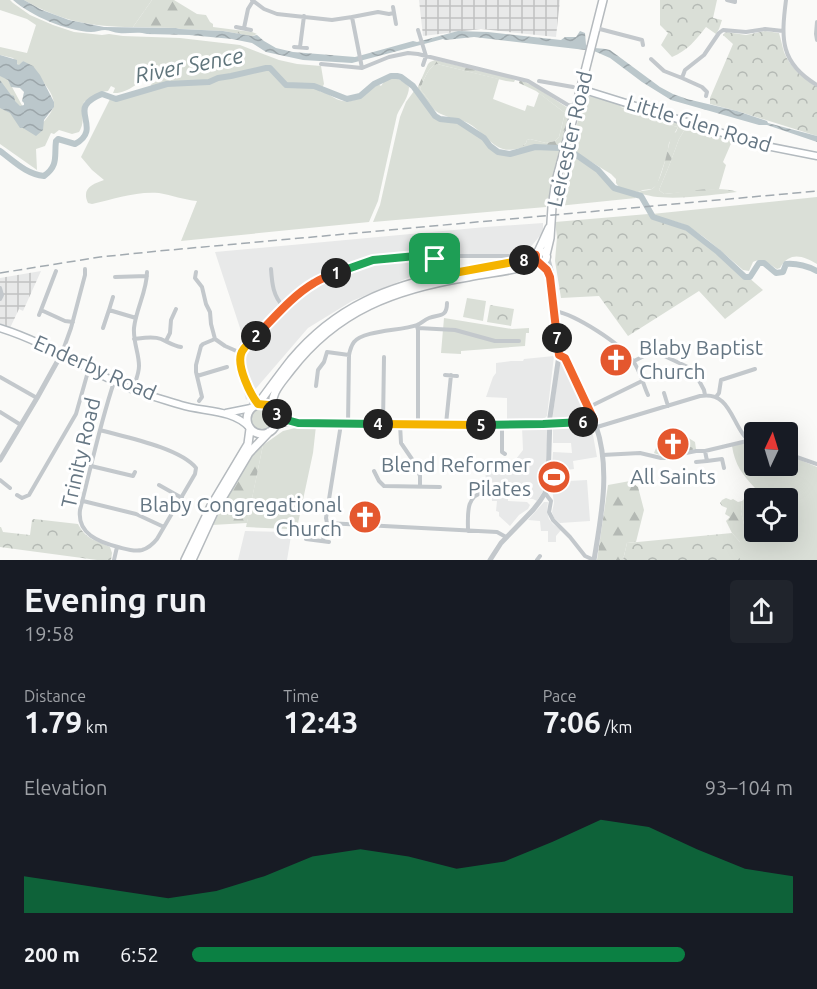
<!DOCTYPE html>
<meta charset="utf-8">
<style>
body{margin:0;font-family:Ubuntu,sans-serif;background:#20242c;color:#f1f3f6;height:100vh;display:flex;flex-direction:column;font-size:22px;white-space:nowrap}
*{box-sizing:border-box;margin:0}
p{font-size:20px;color:#9ea1a6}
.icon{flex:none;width:33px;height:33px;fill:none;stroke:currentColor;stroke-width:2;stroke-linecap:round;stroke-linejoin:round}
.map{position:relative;height:560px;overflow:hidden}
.panel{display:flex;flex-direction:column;background:#171b24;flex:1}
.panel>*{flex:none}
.needle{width:39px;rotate:4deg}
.buttons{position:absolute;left:744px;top:422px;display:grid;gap:12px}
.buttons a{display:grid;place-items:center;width:54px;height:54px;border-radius:6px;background:#171b24;box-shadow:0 6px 24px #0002;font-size:30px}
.pin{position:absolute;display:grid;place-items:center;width:51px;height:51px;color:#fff;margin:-26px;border-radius:12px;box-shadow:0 3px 9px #0006}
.km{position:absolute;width:30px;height:30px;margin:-15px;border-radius:50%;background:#222;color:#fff;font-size:16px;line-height:30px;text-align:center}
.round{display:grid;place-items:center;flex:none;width:63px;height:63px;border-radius:6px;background:#20242c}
.overview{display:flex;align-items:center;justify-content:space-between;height:102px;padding:0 24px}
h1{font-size:33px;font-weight:700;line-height:45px}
.metrics{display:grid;grid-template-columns:repeat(3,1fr);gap:9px;height:102px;padding:6px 24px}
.metrics div{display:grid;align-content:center}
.metrics b{font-size:30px;font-weight:700}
.metrics small{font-size:16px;font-weight:400}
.metrics p{font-size:16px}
.chart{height:168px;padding:12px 24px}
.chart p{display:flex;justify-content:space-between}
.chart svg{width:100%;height:108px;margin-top:6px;fill:#0b8043;opacity:.7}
ul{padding:0 24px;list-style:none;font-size:20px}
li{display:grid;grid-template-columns:96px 72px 1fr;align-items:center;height:45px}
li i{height:15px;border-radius:8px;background:#0b8043}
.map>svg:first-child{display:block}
.built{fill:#e8e9e9}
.industrial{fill:url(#industrial-grid)}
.green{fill:#dadfd7;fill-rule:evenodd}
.forest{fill:url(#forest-firs)}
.cemetery{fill:url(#cemetery-stones)}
.park{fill:url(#park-crowns)}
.water{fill:url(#water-waves)}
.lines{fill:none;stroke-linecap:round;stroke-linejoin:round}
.river{stroke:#bbc7cb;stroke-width:6}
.secondary-casing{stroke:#b3babf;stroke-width:9}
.primary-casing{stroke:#b5babe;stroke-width:10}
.minor{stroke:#c3c8cc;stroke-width:4}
.tertiary{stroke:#c3c8cc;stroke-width:5}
.secondary{stroke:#fff;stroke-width:6}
.primary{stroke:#fff;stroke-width:7}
.rail{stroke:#a2aab0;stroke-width:1.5;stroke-dasharray:9 4.5;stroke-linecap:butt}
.split-1-casing{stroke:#fff;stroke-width:12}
.split-2-casing{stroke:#fff;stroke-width:12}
.split-3-casing{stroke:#fff;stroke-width:12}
.split-4-casing{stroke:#fff;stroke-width:12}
.split-5-casing{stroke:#fff;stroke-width:12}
.split-6-casing{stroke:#fff;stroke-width:12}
.split-7-casing{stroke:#fff;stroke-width:12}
.split-8-casing{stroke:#fff;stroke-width:12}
.split-9-casing{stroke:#fff;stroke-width:12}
.split-1{stroke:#22a559;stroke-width:8}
.split-2{stroke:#f0652b;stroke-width:8}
.split-3{stroke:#f5b400;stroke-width:8}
.split-4{stroke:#22a559;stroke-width:8}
.split-5{stroke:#f5b400;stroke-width:8}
.split-6{stroke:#22a559;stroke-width:8}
.split-7{stroke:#f0652b;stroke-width:8}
.split-8{stroke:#f0652b;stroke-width:8}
.split-9{stroke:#f5b400;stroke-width:8}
.labels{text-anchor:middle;stroke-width:6;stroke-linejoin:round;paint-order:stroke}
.street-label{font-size:21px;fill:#657683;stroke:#fff}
.poi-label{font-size:21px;fill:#657683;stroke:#fff;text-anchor:end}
.water-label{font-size:22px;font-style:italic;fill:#60757c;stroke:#fff}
</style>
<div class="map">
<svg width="817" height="560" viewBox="0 0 817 560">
<defs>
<pattern id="industrial-grid" width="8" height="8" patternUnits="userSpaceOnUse" patternTransform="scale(1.5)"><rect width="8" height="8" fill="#e8e9e9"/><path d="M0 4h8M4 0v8" fill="none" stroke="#c0c1c2"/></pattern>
<pattern id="forest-firs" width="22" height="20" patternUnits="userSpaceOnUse" patternTransform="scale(1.5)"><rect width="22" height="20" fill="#dadfd7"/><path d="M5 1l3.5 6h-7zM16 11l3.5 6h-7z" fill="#b4b9b4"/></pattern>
<pattern id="cemetery-stones" width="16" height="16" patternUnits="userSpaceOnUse" patternTransform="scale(1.5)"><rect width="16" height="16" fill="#dadfd7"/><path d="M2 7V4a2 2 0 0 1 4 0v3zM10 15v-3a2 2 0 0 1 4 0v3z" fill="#b4b9b4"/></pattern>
<pattern id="park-crowns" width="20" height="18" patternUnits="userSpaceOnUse" patternTransform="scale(1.5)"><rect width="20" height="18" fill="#dadfd7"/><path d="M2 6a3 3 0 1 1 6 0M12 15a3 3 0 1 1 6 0" fill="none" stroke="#b4b9b4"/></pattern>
<pattern id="water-waves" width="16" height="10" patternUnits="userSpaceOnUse" patternTransform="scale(1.5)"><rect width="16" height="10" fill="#bbc7cb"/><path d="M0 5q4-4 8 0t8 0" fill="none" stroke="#9ca6aa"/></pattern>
</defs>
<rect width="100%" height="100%" fill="#fafaf8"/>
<!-- built -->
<path class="built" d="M543 223V232L524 255H435L432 268 352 301 308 328 246 400 235 353 243 337 215 252 486 227Z
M554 356 547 416 541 422H507V398L486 397 493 377 496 373V363L511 361H523L524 359Z
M563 360 574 380 590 416 589 419 580 421 553 423 552 422 560 361Z
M591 424 597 457 573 461 574 469 567 470V481H551L553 452 572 453 571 443H553V426Z
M522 427H547L548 430 546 459 548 462 545 488 537 501 533 499 508 497V501L527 502 530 505 528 509 519 515 510 526 499 516V512L496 511 497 501H492L491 480H486L485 470 514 469V459H516L523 450Z
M587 480 590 521 560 523 554 518 552 512 554 503 551 482Z
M544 502H548L547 511 549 519 553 524 561 530 556 536V542H548V531H541L540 521 528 520Z
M292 530 287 560H238L245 531 285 532Z"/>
<!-- industrial -->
<path class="industrial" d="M419 0H560L556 37 481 29 423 36Z
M41 271 23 311 19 309 10 328 0 325V278Z"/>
<!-- green -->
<path class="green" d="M0 0H10L13 3 30 15 53 25 74 32 102 35 109 34 123 36 180 38 240 45 279 60 297 64 321 66 324 84 320 92C329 92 334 100 343 101 358 104 366 89 378 84L381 86C388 74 401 78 409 87 409 97 401 106 397 115L378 201 369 222 181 241 197 201C184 200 172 195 159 193 136 191 114 199 92 204L88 203C81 188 93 184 104 180L92 170 81 157 110 99 116 100 148 92 152 83 160 80 161 76 154 72C140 80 129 94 113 93L115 88 111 86 108 91 101 92 84 102C80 115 86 120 79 132L72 134 59 130 54 134 51 133 45 146 36 149 37 170 0 144V65L36 131C41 124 50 116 53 108 59 94 32 70 23 61L19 66 13 58 0 55V47L27 53 36 25 27 19 0 10Z
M24 0H152L133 27C92 27 60 21 24 0Z
M437 64 499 79 493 99 525 111 527 105 534 107 539 93 565 113 559 137 555 141 546 143 530 139 527 140 526 143 522 146V148C515 149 509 151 503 149 491 146 480 129 468 123 456 117 439 118 430 105L431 103 420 89C424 80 427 68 437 64Z
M414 91 435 118 444 122H459L482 138 492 149 499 153 510 155 536 148 560 149 561 153 546 207 373 222 380 205 400 117 406 102Z
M588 96 620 104 621 107 641 115 653 121 678 127 669 143 667 155 657 185 652 189 643 190 638 192 627 190 619 187 616 183V179L611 174 570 149 584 99Z
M689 128 726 139 730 138 733 139 723 162 726 165 719 189 664 194 659 190 669 166 679 139 685 129Z
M569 153 573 154 603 174 615 190 633 195 636 198 558 206V197Z
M817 197V264C803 256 790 251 780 268L777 269C769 264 762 257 753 262L749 271 743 270C725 255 708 238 687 226 676 220 663 220 652 214Z
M467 298 486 301 483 321 463 317Z
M444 318 512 329 529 328V333H526L525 346 461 351V354L441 353Z
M249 419a13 13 0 1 1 26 0a13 13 0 1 1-26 0Z
M316 426 313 453 297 528 288 529 246 527 263 445 283 431 295 428Z
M740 444H747L754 447V465H788V455L817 467V560H748V541L741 512 742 501 755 488C742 474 735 465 732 446ZM754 498H788V531H754Z"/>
<!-- forest -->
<path class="forest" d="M152 0H174L197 14 206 15 210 22 213 24V27L252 32 257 34 252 36 223 31 180 29 176 28 133 27Z
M435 60 510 78 515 80 514 82 506 81 437 64C427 68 424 80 420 89L432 104 430 105 417 89 428 64 430 62Z
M520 80 534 86 571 110V114L562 147 540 145 522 148V146L526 143 527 140 530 139 546 143 555 141 559 137 565 113 536 91 519 83Z
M620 104 730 138V139H726L689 128 685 129 679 139 669 166 659 190 664 194C683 192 721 185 737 192 712 195 659 203 638 192 643 190 648 191 652 189 662 184 668 145 672 134L676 132 678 127 653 121 618 105Z
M263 445 247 523 212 525 254 451Z
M630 481 638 487 644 510 636 542 627 543 623 560H597L608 485Z
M726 498 731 500 733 499 738 502 742 501 741 512 748 541V560H740V542L732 533 726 521 730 517 725 514 727 508 722 506 720 503 722 500Z"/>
<!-- cemetery -->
<path class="cemetery" d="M674 437H687L695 442 696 449C681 452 670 460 654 453L659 441Z"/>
<!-- park -->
<path class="park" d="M660 0H717L713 18 722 20 719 29 716 34 706 27C696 40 687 51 672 57L661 45 668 33 660 25Z
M765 31 779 33C781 39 782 46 784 52 790 67 803 79 817 86V136L737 111 710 104V98L733 44 723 35 726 32 746 35Z
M648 214 657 219 682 227 731 262 763 290 725 319 699 291 628 336 599 296 561 298 555 261 557 237 555 222Z
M490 305 514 309 511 326 487 322Z
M34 519 78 524C86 540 96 540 110 547L112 553 111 560H97L0 547V527H1L3 532 30 535 32 520Z
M732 533 740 542V560H623L627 543Z"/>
<!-- water -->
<path class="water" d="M13 0H24L42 10 69 20 104 27 176 28 180 29 223 31 252 36 257 35 264 41 276 48 293 52 355 57 413 41 417 42 458 31 488 32 561 40 565 37H576L580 31 585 33 586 45C594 50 601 47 610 50L660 87 673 94 687 99 737 111 767 121 768 123 817 136V142L767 125H759L671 100 642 82 610 58 594 51 474 37 445 40 443 39 352 63 303 60 266 52 252 43 232 39 189 35 147 34C138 31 128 34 119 33 114 33 110 30 105 30 101 30 96 32 91 32 67 31 31 16 13 0Z
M0 55 17 60V64L19 65 23 61 33 66 40 75 54 102V107L44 120 43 130 36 136 23 128H20L10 113 0 108V80L11 95 14 96 15 101 20 106 24 105V103L22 101 24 92 20 88 11 87 8 80 0 76Z"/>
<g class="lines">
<!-- river -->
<path class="river" d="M0 151C14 161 26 174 44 176 59 165 54 156 56 141L58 139 75 144C98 132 79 115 86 105 89 100 97 96 102 94L116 99 167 84 209 82 218 78 231 76 266 68H270L286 85 314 86 347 99 360 96 374 84 391 76H397L401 77 413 86 435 116 440 119 458 121 484 138 490 146 498 152 510 154 535 147 559 148 570 152 575 154 598 170 614 188 641 196 653 217 687 228 718 252 745 277H750L759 263H764L776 273 783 272 786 264C798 263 807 266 817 271"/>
<!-- secondary casing -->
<g class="secondary-casing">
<path id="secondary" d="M581 89 761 145 817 156
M0 328C45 342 82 367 124 386 142 394 162 399 181 405 203 412 232 409 249 427
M226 413 251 408"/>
</g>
<!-- primary casing -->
<g class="primary-casing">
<path id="primary" d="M535.5 257a5.5 5.5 0 1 1 11 0a5.5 5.5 0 1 1-11 0Z
M538 252 549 228
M546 255 550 238 552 207 556 181 576 107 603 0
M247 419a15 15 0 1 1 30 0a15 15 0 1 1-30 0Z
M258 404C269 389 280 374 291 360 336 306 389 286 455 273 470 270 485 267 501 264 513 262 525 261 536 255
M274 410C268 395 282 382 291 370 337 310 395 289 468 277 491 272 517 271 539 262
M185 560 211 506 248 444 250 429
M192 560 214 512 249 453 269 432"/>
</g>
<!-- minor -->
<path class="minor" d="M252 0 264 9 277 14 332 20 352 17
M727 0 735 2V0
M786 0C781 39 780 63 817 85
M393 7 396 24
M817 22 816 34 817 40
M236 27 251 30
M244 28 248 9 253 1
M596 28 642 40 643 45
M418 30 426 56 423 65
M294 47 307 48
M300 47 304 16
M651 59 664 71 682 78 685 70 704 55 719 33 723 30 746 32 765 29 783 31
M321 64 362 68 389 57 408 53 418 54 528 81 568 105 576 107
M362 68 352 17 378 12 389 14 394 13
M682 78 702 87 707 92 706 96
M539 81 573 87
M435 259C441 268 441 270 452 272
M271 269C272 283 273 297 284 307
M196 272 195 278 202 287 206 304 210 312 211 324 215 339 225 346 241 353
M115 277 147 276
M427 278 435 270 437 265
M0 288 2 295 0 299
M113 297 109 310 136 318
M41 310 56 271
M555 311C576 315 620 343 633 361 640 370 643 384 648 395
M39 315 41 310 65 321 73 322
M417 326 418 330V424
M103 328 109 310
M418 328 455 330 495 341H519
M134 339C143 338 153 336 161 339 168 342 174 346 181 347
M166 341 170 333 171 320 176 309
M62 353 71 328 85 275V269
M634 361 652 352H656L692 369 696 375 704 390 705 395
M445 375 457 376
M197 376 227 367
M0 377 37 398
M316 386 318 370 324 362 327 352 349 355
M133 389C135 382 139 374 139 366 139 353 133 342 134 328 136 309 147 291 147 272
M664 393 668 406
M716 397 719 393 721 380 755 369
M199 401 202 397 196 372V365L201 346 203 344 215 339
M252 407C251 402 251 397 250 392 246 379 238 367 241 353L284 307 305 289 316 281 344 270 373 260 427 255 435 259 441 256H510
M589 407 642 381
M0 412 21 425
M275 412 283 418 296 422
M348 424 349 355C350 350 351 346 354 342 364 330 401 331 417 325 421 324 424 320 429 318 439 314 447 318 447 303
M383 424 384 357
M400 424 401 443 416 465 420 476V487
M446 424 451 375
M502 425V452L505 454
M597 427 700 396C734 390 731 432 754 444
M100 430C125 437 180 448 196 468L195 474 157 539C153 544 149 548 142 550 134 552 126 549 118 547 99 542 77 534 80 510 91 467 100 424 114 382
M272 430 283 425 298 423 523 425 566 424 594 420
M788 454 817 464
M602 455 640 453 661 458H677L686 453 696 451H705L747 441
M707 461 722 459 724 468
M696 462 707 461 705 451
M91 466 133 476 135 472
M374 471 379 481 384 486 440 487
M0 480 10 488
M159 485 182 498
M545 493 551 501 549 512 553 520 570 537 585 556 594 560
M17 495 22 498 29 495 76 414 89 368
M83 501 136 514 164 527
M327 523 497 532 506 537
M468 531C468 515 465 495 485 492
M306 539 329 542
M323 541 325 527 327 523 326 518 341 424
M114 560 117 547
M537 560 540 556"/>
<!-- tertiary -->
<path class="tertiary" d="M540 262 547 270 551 278
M559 355 565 359C576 380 588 403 596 426 611 469 601 517 594 560
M0 460 37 398 62 353
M490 560 501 543 533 510 540 501 545 493 548 481 550 417 559 355 552 274 547 256"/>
<!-- secondary -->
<use href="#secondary" class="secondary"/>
<!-- primary -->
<use href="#primary" class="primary"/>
<!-- rail -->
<path class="rail" d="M0 273 100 257 159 251 817 191"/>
</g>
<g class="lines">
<!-- split-1 casing -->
<g class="split-1-casing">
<path id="split-1" d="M336 273 373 260 427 255 435 259"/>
</g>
<!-- split-2 casing -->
<g class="split-2-casing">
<path id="split-2" d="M256 336C274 318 292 296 314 283 320 279 328 276 336 273"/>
</g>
<!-- split-3 casing -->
<g class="split-3-casing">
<path id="split-3" d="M256 336C251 341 243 347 241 354 237 367 250 394 258 404L268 405 277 414"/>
</g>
<!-- split-4 casing -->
<g class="split-4-casing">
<path id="split-4" d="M277 414 287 420 298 423 378 424"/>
</g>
<!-- split-5 casing -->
<g class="split-5-casing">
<path id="split-5" d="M378 424 481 425"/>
</g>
<!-- split-6 casing -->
<g class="split-6-casing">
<path id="split-6" d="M481 425 543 424 583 422"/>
</g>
<!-- split-7 casing -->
<g class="split-7-casing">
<path id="split-7" d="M557 338 559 355 565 358 594 420 583 422"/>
</g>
<!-- split-8 casing -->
<g class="split-8-casing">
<path id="split-8" d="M524 260 536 255V260L547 270 550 277 557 338"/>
</g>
<!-- split-9 casing -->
<g class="split-9-casing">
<path id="split-9" d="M435 259C441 269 442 270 454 273L524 260"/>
</g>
<!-- split-1 -->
<use href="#split-1" class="split-1"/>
<!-- split-2 -->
<use href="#split-2" class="split-2"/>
<!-- split-3 -->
<use href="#split-3" class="split-3"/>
<!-- split-4 -->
<use href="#split-4" class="split-4"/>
<!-- split-5 -->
<use href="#split-5" class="split-5"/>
<!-- split-6 -->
<use href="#split-6" class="split-6"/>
<!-- split-7 -->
<use href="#split-7" class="split-7"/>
<!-- split-8 -->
<use href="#split-8" class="split-8"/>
<!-- split-9 -->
<use href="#split-9" class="split-9"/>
</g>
<!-- icons -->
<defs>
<g id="church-disc" transform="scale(1.725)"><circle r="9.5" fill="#e4572e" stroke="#fff"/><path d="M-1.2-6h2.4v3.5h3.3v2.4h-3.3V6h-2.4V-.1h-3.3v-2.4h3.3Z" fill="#fff"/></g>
<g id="stadium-disc" transform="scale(1.725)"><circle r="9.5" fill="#e4572e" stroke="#fff"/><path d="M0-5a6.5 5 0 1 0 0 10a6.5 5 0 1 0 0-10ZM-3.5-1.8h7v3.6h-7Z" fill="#fff"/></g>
</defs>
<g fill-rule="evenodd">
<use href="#church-disc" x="616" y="360"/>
<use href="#church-disc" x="673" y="444"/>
<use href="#stadium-disc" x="554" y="477"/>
<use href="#church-disc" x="365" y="517"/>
</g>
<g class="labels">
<!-- street labels -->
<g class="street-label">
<text transform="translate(699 124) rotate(17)" y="7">Little Glen Road</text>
<text transform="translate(570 139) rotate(-77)" y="7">Leicester Road</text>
<text transform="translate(95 368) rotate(24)" y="7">Enderby Road</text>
<text transform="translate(81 453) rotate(-77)" y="7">Trinity Road</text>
</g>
<!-- poi labels -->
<g class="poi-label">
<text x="639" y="355" text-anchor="start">Blaby Baptist<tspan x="639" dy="24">Church</tspan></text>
<text x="531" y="472">Blend Reformer<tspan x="531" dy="24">Pilates</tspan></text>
<text x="673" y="484" text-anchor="middle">All Saints</text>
<text x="342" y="512">Blaby Congregational<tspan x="342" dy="24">Church</tspan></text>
</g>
<!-- water labels -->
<g class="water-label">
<text transform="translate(189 65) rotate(-11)" y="8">River Sence</text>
</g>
</g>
</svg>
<div class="buttons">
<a><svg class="needle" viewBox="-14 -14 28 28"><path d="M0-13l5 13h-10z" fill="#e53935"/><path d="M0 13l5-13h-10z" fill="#9ea1a6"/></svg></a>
<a><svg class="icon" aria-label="locate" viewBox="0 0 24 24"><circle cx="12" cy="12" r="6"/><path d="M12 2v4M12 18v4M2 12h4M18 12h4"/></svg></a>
</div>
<div class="pin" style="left:435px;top:259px;background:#1e9e55"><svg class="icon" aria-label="arrive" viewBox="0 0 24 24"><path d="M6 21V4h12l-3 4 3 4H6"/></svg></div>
<b class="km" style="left:336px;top:273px">1</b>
<b class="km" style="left:256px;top:336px">2</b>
<b class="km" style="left:277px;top:414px">3</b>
<b class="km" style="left:378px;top:424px">4</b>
<b class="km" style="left:481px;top:425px">5</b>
<b class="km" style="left:583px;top:422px">6</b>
<b class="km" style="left:557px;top:338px">7</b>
<b class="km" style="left:524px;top:260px">8</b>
</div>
<section class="panel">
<div class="overview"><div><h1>Evening run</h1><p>19:58</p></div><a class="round"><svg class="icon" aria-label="share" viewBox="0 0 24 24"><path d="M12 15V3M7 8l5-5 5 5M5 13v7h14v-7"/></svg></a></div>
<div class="metrics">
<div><p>Distance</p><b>1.79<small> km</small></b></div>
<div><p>Time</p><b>12:43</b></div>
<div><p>Pace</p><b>7:06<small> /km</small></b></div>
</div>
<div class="chart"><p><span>Elevation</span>93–104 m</p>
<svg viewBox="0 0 160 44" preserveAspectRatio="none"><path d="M0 44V29L10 32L20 35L30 38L40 35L50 29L60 21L70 18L80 21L90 26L100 23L110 15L120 6L130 9L140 18L150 26L160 29V44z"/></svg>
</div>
<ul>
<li><b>200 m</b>6:52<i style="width:82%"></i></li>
</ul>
</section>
